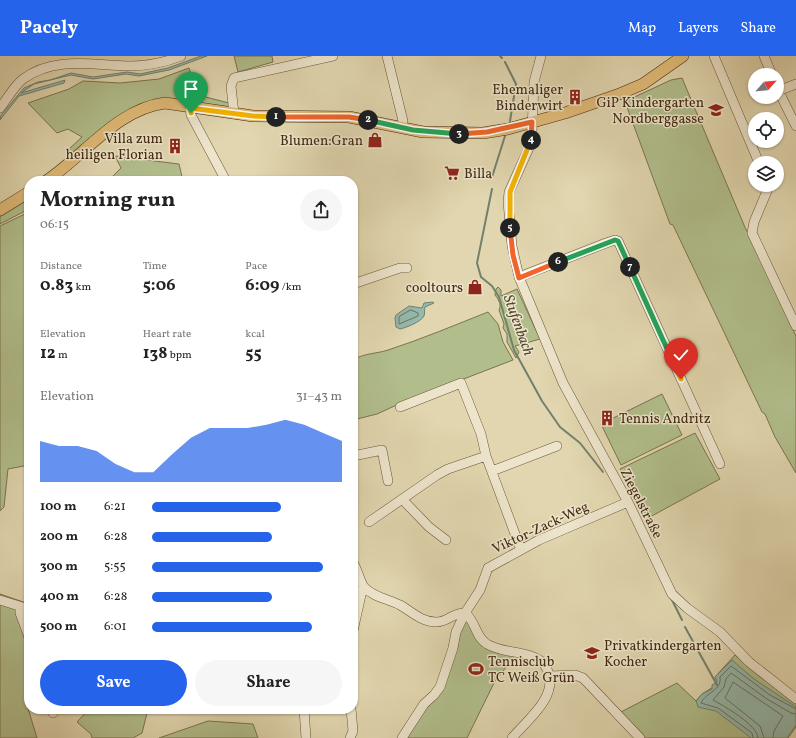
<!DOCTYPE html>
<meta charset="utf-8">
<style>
body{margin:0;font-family:Vollkorn,serif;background:#f6f6f6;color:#222;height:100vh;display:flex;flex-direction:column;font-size:15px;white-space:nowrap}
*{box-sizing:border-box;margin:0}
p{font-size:13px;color:#767676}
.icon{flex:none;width:22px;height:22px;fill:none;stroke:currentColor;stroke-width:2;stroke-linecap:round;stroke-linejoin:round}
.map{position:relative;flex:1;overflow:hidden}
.details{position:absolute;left:24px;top:120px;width:334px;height:538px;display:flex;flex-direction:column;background:#fff;border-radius:16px;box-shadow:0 1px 3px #0004}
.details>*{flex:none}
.needle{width:26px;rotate:63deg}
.fabs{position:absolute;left:748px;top:12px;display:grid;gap:8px}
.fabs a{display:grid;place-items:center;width:36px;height:36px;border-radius:50%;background:#fff;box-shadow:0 1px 3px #0004;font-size:20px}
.pin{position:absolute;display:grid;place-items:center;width:34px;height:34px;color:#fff;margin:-41px -17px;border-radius:50% 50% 50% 0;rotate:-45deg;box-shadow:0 0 4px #0007}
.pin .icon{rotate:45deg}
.km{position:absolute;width:20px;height:20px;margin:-10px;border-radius:50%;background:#222;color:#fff;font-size:11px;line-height:20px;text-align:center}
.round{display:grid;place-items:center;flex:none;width:42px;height:42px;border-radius:21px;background:#f6f6f6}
.overview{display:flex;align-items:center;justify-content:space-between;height:68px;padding:0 16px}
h1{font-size:22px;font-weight:700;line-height:30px}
.stats{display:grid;grid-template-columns:repeat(3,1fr);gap:6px;height:68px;padding:4px 16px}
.stats div{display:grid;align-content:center}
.stats b{font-size:17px;font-weight:700}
.stats small{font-size:11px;font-weight:400}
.stats p{font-size:11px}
.chart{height:112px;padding:8px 16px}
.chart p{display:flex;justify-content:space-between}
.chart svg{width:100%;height:72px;margin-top:4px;fill:#2563eb;opacity:.7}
.button{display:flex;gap:8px;margin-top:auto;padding:8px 16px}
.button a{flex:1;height:46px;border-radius:24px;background:#2563eb;color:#fff;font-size:16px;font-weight:700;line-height:46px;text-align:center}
.button a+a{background:#f6f6f6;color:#222}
ul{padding:0 16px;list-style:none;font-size:13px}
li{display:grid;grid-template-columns:64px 48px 1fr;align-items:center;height:30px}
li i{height:10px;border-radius:5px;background:#2563eb}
header{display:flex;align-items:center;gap:24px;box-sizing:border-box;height:56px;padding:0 20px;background:#2563eb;color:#fff}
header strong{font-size:19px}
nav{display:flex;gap:22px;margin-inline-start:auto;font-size:14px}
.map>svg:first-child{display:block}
.green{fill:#b1be8c;stroke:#7a744e}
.water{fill:#94b9ad;stroke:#74806e}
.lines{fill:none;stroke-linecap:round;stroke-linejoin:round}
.shore{stroke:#6c725e;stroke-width:1}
.stream{stroke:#74806e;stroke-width:2}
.minor-casing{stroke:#6b5638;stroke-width:10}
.major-casing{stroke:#442b10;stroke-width:12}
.minor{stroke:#ece4cb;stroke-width:9}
.major{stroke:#e0bb78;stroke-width:11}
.split-1-casing{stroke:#fff;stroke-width:8}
.split-2-casing{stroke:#fff;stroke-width:8}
.split-3-casing{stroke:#fff;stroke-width:8}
.split-4-casing{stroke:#fff;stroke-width:8}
.split-5-casing{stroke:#fff;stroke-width:8}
.split-6-casing{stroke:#fff;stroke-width:8}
.split-7-casing{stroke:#fff;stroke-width:8}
.split-8-casing{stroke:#fff;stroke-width:8}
.split-9-casing{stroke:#fff;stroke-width:8}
.split-1{stroke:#f5b400;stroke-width:5}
.split-2{stroke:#f0652b;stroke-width:5}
.split-3{stroke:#22a559;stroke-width:5}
.split-4{stroke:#f0652b;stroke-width:5}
.split-5{stroke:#f5b400;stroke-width:5}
.split-6{stroke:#f0652b;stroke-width:5}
.split-7{stroke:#22a559;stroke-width:5}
.split-8{stroke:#22a559;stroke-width:5}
.split-9{stroke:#f5b400;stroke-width:5}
.labels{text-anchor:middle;stroke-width:3;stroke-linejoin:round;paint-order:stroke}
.poi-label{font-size:14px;fill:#442b10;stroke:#ece4cb;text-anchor:end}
.street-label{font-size:14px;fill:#442b10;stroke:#ece4cb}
.water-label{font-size:15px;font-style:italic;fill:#54472f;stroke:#ece4cb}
</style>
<header>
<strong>Pacely</strong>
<nav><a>Map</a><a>Layers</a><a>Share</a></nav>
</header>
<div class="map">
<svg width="796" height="682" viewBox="0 0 796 682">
<rect width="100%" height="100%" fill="#e1d6af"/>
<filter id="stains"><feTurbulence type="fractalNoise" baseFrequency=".005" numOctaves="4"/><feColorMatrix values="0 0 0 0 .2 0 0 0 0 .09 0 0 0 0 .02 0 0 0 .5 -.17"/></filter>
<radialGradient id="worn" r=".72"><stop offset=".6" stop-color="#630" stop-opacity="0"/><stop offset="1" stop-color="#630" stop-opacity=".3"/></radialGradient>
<!-- green -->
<path class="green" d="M234 0H272L273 6 238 16Z
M189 12 198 39 229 47 231 53 156 45 74 101 68 94 82 81 68 73 57 77 28 47 69 33 83 25 120 27 159 23Z
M682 22 744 169 796 280V417L775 381 765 358 762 356 673 169 670 168 624 43 627 42 628 44 671 24Z
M115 100 179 108 183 125H108L121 112Z
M29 143V153L0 168V161Z
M29 156V409L8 413 4 451 0 455V170Z
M498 231 501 234V240L517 233 540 283 515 290 519 296 516 302 507 286V278L503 272 504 268 499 254C502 248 498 243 495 239L496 233Z
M488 256 498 268 503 286 513 304 401 347 377 358 353 364V304C364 297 376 298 388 294 422 283 455 269 488 256Z
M662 338 682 379 621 409 601 368Z
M695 377 720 423 648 462 620 413Z
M0 538 29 548V629L27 649 37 682H0Z
M465 557 477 578 515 600 495 625 467 682H400L434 639Z
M735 599 763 623 796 647V671L788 682H644L621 656 677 627 696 645 702 638 718 628 715 621Z
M89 653H148L142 677 133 682H92L91 678 77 666Z
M208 665 253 668 258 682H159Z"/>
<!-- water -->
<path class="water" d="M201 0H207L169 14 139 20 126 18 93 23 71 19 34 28 21 37 65 24 64 27 19 40 0 64 1 59 24 32 38 26 50 24 71 17 93 21 127 16 140 18 168 12Z
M433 246 434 247 425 251C424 254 425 258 424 260 421 266 405 272 400 273L396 271 395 262 396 259 409 250 422 252 424 247Z
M732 604 754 623 796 651V669L787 682H751L716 655 698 651 696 645 702 638 712 633V629L717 626 715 621Z"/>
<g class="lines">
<!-- shore -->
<path class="shore" d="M411 254 418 257V260L399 268V261Z
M753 682 752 677 718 652 701 647C706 636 722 635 720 621L731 610 770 639 796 653
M758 682C758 669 724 650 713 644L724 631 726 623 731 617 767 643 791 657 796 658
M764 682 760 670 725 642 733 626 783 660 774 675 773 682"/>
<!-- stream -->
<path class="stream" d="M500 0 502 2
M505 6 516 28 510 65
M492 121 505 80
M492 133 477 207 481 221 492 230 499 241 514 294 542 345 560 371 580 387 603 416
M671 542 682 564
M685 571 717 629"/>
<!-- minor casing -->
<g class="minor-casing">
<path id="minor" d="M387 0 403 65 401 72
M541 0 534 26 532 76 529 92 509 136 508 146 512 190 519 221 563 327 628 446 672 538 687 552 720 576 749 606 796 643
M714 0 759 107
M764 0 772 19
M777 32 796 70
M778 35 796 28
M0 52C7 43 14 30 23 23 54 0 92 9 127 10 146 10 164 7 181 0
M190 52 191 59 226 125
M234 58 231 30 234 22 333 0
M767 129V135L754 166 752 177 796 270
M519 221 606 187 615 184 618 185 720 408
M353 228 400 212H407
M400 351 461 327 481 378 486 400 521 494
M353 400 382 394 388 425
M492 415 557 390
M402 443 429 471 446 484
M369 466 437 419 448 413 486 400
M353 506C357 513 361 528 364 531 373 541 388 543 400 549 411 555 421 566 436 566 446 567 454 556 465 557 476 565 475 581 487 588 500 596 517 595 531 600 539 602 544 607 547 613 560 640 527 664 512 682
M0 544 29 553
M20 551V557L29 581
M353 575 363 530
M550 620 575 619 583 622 640 682
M50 653 53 657
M304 653 306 682
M350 682 353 675 351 653
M402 682 424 648 434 639 440 631 453 592 456 576 465 557 480 534 488 512 539 484 628 446"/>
</g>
<!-- major casing -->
<g class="major-casing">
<path id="major" d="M46 125C85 99 117 53 165 47L253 60 349 61 423 76 483 77 508 73 565 57 617 39 643 28 683 0
M0 154 29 136"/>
</g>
<!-- minor -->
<use href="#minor" class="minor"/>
<!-- major -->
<use href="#major" class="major"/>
</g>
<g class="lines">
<!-- split-1 casing -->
<g class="split-1-casing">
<path id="split-1" d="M191 57 190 52 253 60 276 61"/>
</g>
<!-- split-2 casing -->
<g class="split-2-casing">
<path id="split-2" d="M276 61H349L368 64"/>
</g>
<!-- split-3 casing -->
<g class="split-3-casing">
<path id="split-3" d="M368 64 413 74 459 78"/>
</g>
<!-- split-4 casing -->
<g class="split-4-casing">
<path id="split-4" d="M459 78 487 76 532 66 531 84"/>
</g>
<!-- split-5 casing -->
<g class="split-5-casing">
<path id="split-5" d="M510 172V136L531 84"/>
</g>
<!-- split-6 casing -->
<g class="split-6-casing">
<path id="split-6" d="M510 172 513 199 519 222 558 206"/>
</g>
<!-- split-7 casing -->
<g class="split-7-casing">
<path id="split-7" d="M558 206 615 184 618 185 630 211"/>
</g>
<!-- split-8 casing -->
<g class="split-8-casing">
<path id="split-8" d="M630 211 668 295"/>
</g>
<!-- split-9 casing -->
<g class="split-9-casing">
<path id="split-9" d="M668 295 681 323"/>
</g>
<!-- split-1 -->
<use href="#split-1" class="split-1"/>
<!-- split-2 -->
<use href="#split-2" class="split-2"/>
<!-- split-3 -->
<use href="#split-3" class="split-3"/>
<!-- split-4 -->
<use href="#split-4" class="split-4"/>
<!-- split-5 -->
<use href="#split-5" class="split-5"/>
<!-- split-6 -->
<use href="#split-6" class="split-6"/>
<!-- split-7 -->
<use href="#split-7" class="split-7"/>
<!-- split-8 -->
<use href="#split-8" class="split-8"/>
<!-- split-9 -->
<use href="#split-9" class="split-9"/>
</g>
<!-- icons -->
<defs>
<g id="building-bare" transform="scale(1.2)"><path d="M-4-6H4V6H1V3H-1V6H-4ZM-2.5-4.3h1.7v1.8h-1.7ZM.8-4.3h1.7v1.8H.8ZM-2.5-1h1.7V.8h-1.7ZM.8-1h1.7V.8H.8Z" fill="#8f2418" stroke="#ece4cb" stroke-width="2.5" paint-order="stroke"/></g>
<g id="school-bare" transform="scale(1.2)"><path d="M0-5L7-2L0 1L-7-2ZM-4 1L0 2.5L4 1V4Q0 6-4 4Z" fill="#8f2418" stroke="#ece4cb" stroke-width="2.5" paint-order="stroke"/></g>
<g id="shop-bare" transform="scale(1.2)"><path d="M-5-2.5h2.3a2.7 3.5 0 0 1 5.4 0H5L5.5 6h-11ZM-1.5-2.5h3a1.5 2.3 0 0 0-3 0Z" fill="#8f2418" stroke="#ece4cb" stroke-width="2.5" paint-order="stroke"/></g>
<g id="supermarket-bare" transform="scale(1.2)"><path d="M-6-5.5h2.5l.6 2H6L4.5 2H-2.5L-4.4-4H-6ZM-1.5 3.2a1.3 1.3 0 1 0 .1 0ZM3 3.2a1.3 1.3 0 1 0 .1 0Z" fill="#8f2418" stroke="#ece4cb" stroke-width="2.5" paint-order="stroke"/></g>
<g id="stadium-bare" transform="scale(1.2)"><path d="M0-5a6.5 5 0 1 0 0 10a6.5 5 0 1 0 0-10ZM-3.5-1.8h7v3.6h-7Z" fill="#8f2418" stroke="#ece4cb" stroke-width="2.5" paint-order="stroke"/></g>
</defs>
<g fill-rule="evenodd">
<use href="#building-bare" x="575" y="41"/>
<use href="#school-bare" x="716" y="54"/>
<use href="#shop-bare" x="375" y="84"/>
<use href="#building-bare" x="175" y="90"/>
<use href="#supermarket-bare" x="452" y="117"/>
<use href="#shop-bare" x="475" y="231"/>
<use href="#building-bare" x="607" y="362"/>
<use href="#school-bare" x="592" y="597"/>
<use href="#stadium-bare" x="476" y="613"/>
</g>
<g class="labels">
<!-- poi labels -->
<g class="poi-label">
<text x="563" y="38">Ehemaliger<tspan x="563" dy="16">Binderwirt</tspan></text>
<text x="704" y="51">GiP Kindergarten<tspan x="704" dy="16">Nordberggasse</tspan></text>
<text x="163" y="87">Villa zum<tspan x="163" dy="16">heiligen Florian</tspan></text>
<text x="363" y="89">Blumen:Gran</text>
<text x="464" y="122" text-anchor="start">Billa</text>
<text x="463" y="236">cooltours</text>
<text x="619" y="367" text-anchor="start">Tennis Andritz</text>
<text x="604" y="594" text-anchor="start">Privatkindergarten<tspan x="604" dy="16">Kocher</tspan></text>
<text x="488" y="610" text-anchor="start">Tennisclub<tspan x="488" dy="16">TC Weiß Grün</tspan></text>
</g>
<!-- street labels -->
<g class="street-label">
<text transform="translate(642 447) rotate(63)" y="5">Ziegelstraße</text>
<text transform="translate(540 471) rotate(-25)" y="5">Viktor-Zack-Weg</text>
</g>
<!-- water labels -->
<g class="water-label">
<text transform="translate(519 269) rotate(70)" y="5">Stufenbach</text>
</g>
</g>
<rect width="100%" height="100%" filter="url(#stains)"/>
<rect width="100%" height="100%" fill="url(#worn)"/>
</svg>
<div class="fabs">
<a><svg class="needle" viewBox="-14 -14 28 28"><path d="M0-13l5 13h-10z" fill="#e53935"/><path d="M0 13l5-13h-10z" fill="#767676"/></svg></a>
<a><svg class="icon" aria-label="locate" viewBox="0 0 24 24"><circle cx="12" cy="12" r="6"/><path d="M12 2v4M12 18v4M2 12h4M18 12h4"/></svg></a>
<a><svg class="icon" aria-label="layers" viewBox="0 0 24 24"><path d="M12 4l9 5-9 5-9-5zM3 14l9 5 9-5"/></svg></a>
</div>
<div class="pin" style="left:191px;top:57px;background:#1e9e55"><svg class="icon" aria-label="arrive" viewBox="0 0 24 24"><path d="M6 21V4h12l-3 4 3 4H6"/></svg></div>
<div class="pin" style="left:681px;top:323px;background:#d93025"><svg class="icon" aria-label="check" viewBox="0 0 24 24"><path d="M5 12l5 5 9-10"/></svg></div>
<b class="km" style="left:276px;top:61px">1</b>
<b class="km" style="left:368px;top:64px">2</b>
<b class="km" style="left:459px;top:78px">3</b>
<b class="km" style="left:531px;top:84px">4</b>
<b class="km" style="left:510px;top:172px">5</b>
<b class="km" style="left:558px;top:206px">6</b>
<b class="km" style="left:630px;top:211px">7</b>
<section class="details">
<div class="overview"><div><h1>Morning run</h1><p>06:15</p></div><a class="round"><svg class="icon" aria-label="share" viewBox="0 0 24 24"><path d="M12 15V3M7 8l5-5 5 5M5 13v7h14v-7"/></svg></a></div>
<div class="stats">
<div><p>Distance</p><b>0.83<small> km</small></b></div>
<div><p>Time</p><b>5:06</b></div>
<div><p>Pace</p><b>6:09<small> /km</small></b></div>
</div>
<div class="stats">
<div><p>Elevation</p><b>12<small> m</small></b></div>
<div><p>Heart rate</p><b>138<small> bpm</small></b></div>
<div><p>kcal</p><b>55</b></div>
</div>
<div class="chart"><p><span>Elevation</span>31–43 m</p>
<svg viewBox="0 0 160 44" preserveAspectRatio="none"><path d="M0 44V19L10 22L20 22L30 25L40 33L50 38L60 38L70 27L80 17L90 11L100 11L110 11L120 9L130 6L140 9L150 14L160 19V44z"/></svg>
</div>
<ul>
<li><b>100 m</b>6:21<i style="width:68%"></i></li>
<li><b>200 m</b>6:28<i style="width:63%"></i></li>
<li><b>300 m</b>5:55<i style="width:90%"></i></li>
<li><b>400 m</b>6:28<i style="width:63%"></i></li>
<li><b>500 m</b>6:01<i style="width:84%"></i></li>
</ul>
<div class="button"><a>Save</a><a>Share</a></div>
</section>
</div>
